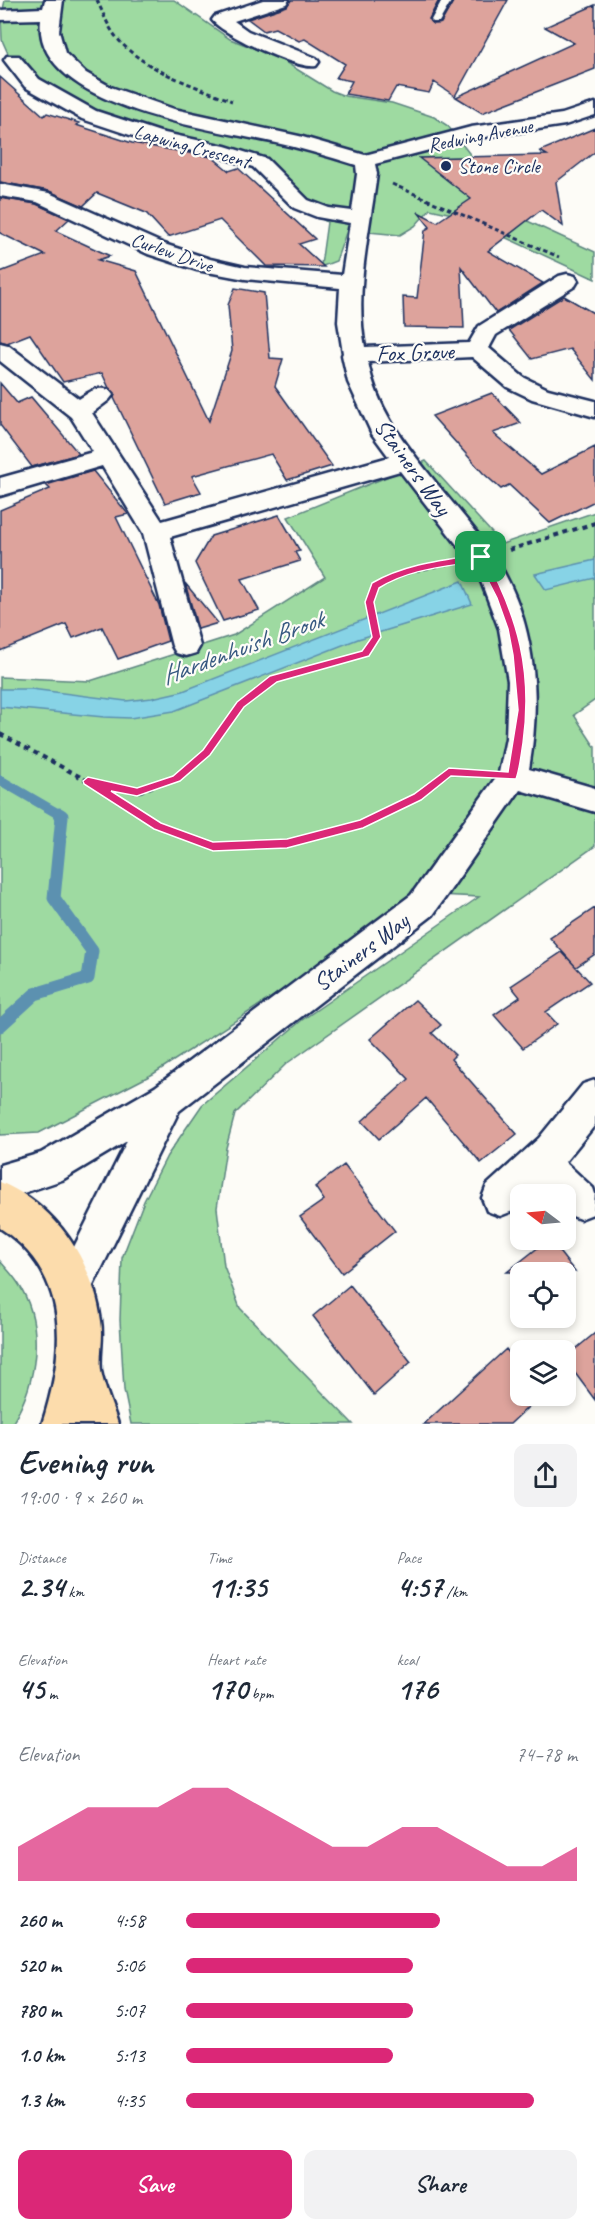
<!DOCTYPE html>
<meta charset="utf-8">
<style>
body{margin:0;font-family:Caveat,sans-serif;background:#f2f2f3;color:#1f2937;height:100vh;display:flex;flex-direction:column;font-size:22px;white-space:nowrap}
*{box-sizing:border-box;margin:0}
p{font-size:20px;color:#747a83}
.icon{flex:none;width:33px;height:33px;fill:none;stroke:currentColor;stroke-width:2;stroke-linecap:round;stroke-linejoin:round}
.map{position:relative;height:1424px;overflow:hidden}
.sheet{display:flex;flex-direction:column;background:#fff;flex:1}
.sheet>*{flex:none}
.needle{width:39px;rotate:286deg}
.tools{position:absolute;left:510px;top:1184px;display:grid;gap:12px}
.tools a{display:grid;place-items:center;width:66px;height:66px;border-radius:12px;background:#fff;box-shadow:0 3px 9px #0003;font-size:30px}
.pin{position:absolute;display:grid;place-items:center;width:51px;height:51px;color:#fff;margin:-26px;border-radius:12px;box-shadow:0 3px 9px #0006}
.round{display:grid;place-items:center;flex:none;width:63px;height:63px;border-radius:12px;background:#f2f2f3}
.overview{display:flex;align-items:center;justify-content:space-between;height:102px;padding:0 18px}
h1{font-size:33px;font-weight:700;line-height:45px}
.figures{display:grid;grid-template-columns:repeat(3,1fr);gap:9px;height:102px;padding:6px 18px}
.figures div{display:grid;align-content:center}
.figures b{font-size:30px;font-weight:700}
.figures small{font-size:16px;font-weight:400}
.figures p{font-size:16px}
.chart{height:168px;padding:12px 18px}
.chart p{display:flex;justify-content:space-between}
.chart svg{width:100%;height:108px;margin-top:6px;fill:#db2777;opacity:.7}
.cta{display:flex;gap:12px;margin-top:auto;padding:12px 18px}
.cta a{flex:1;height:69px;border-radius:12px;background:#db2777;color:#fff;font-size:24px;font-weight:700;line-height:69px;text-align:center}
.cta a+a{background:#f2f2f3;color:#1f2937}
ul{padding:0 18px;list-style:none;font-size:20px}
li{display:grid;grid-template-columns:96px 72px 1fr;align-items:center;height:45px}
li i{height:15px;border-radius:8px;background:#db2777}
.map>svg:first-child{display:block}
.green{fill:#9edaa1;stroke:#5c8480;stroke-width:1.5}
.water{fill:#87d3e6;stroke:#5c91b0;stroke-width:1.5}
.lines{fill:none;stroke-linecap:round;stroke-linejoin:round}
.stream-far1{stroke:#5c91b0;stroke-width:10}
.stream{stroke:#5c91b0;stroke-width:13}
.building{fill:#dda39c;stroke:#1b2f5e;stroke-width:1.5}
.lane-casing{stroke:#1b2f5e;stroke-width:5}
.street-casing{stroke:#1b2f5e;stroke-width:5}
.highway-casing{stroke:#1b2f5e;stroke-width:5}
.path-far2{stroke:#1b2f5e;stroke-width:3;stroke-dasharray:4.5 3;stroke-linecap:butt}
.path-far1{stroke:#1b2f5e;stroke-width:4;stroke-dasharray:5 4.5;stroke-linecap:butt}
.path{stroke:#1b2f5e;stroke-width:4.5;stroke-dasharray:8 5;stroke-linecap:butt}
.lane{fill:#fdfcf7;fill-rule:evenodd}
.street{fill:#fdfcf7;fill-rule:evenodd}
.highway{fill:#fcdcac;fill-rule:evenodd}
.route{fill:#db2777;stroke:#fff;stroke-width:1.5;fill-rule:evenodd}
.poi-dot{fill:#1b2f5e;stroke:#fdfcf7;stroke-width:2}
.labels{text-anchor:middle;stroke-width:4.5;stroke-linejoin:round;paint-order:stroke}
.far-street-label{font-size:20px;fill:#1b2f5e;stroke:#fdfcf7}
.far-poi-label{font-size:20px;fill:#1b2f5e;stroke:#fdfcf7;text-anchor:start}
.street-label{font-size:24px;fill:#1b2f5e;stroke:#fdfcf7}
.water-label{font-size:26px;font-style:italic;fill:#365880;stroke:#fdfcf7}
</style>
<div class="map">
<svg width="595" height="1424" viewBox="0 0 595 1424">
<rect width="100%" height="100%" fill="#fdfcf7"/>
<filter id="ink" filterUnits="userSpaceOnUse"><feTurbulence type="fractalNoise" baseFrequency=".0167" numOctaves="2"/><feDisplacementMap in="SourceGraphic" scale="12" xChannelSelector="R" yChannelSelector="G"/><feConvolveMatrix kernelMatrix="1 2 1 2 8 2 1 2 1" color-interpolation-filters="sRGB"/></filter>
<g filter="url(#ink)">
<!-- green -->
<path class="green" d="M5 0H174L230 39 277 57 332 91 345 96 392 103 434 117 448 126 479 166 499 208 595 252V279L457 215 430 209 415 226 400 235 347 230 336 261 323 266 321 265 327 222 298 206 251 162 90 118 10 58 2 40 1 19Z
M426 461 502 544 595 512V700L574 715 595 747V846L286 1064 235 1114 226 1148 217 1208 224 1266 240 1308 353 1424H131L124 1390 120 1320 122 1258 144 1201 167 1156 202 1105 302 1020 479 897 417 894 286 988 153 1074 39 1133 0 1135V677L90 681 234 635 325 577 288 517Z
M0 1261C6 1268 13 1275 18 1283 46 1325 37 1383 12 1424H0Z"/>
<!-- water -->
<path class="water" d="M595 560V578L546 590 535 574Z
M462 581 472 604 358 639 174 711 130 718 104 717 0 707V689H31L126 701 152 698 183 691Z"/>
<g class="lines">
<!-- stream-far1 -->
<path class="stream-far1" d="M0 780 62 816"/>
<!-- stream -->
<path class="stream" d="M0 1026 35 994 88 978 92 951 54 898 62 816 59 814"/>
</g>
<!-- building -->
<path class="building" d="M291 0H439L429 19 433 24 441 23 454 0H508L455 96 434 82 429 93 396 87 388 101 345 94 352 81 336 78 345 64 305 39 299 41 275 28 264 31 248 19 287 6Z
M595 5V69L482 113 456 97 574 43 545 27Z
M0 77 44 116 47 113 79 123 76 125 132 143 212 157 229 171 238 168 315 239 299 244 324 267 266 266 220 220 168 237 146 213 97 193 83 206 49 191 0 182Z
M595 128V152L556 182 563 226 541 210 488 251 543 283 496 313 461 267 464 328 404 327 403 297 417 298 425 230 430 227 418 212 437 222 471 199 419 158 547 155 540 151Z
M0 198 36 204 69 219 56 231 110 256 98 260 136 271 209 421 232 351 228 305 235 288 264 293 270 358 283 359 275 386 332 466 287 480 271 454 192 476 201 492 165 503 114 398 115 394 109 388 102 373 63 382 30 334 7 343 0 341V272L45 255 0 233Z
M564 296 595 314V380L570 349 532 359 509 330Z
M0 383 17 403 31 397 79 454 32 467 0 425Z
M492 393 521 423 493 433 541 474 595 447V501L550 523 509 485 501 489 483 473 432 416Z
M93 471 128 514 116 517 159 605 168 641 118 659 102 627 73 638 66 624 0 651V510L50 489 46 485Z
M279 515 300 551 295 552 300 561 242 579 259 610 223 621 195 563 211 536Z
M185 583 218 623 198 629Z
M595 908V954L576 967 550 938Z
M562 952 590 982 546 1012 557 1024 523 1048 494 1015 520 997 511 986Z
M415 1000 441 1025 432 1033 455 1055 451 1059 517 1134 481 1163 426 1098 379 1139 362 1121 409 1079 370 1039Z
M344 1165 395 1231 342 1273 300 1217 324 1200 315 1187Z
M549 1239 575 1272H507Z
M350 1285 411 1362 374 1395 313 1316Z
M595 1333V1400L566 1361V1357Z
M506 1349 520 1367V1395H541L510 1424H424Z"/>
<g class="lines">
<!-- lane casing -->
<g class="lane-casing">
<path id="lane" d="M442 0H452L439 22H433L431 20Z"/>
</g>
<!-- street casing -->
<g class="street-casing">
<path id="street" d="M45 0H63L59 31 65 53 86 73 111 87 174 109 299 136 365 155 471 127 562 114 595 103V115L565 125 472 139 375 164 377 174C370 230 354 291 365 347L469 343 479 326 559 276 567 274 575 276 578 281 575 286 496 335 489 348 523 377 548 389 595 401V417L532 399 507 387 472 357 368 362C377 410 404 442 433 479 452 503 473 526 490 550 535 614 542 694 529 769L595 788V812L520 790 433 915 179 1111 86 1300 73 1306 60 1300 54 1287 127 1141 62 1180 0 1201V1165L41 1153 155 1087 411 895 499 773 506 738 508 681 499 629 479 576 472 564 400 471 170 537 200 646 196 653 186 656 176 653 172 646 143 533 102 466 0 496V478L93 452 71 417 0 361V343L8 345 79 399C90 392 96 386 109 390L113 395 109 400 92 413 162 521 389 457 372 434 348 382 342 355 343 353 338 322 340 288 245 279 197 270 148 254 37 202 0 196V184L49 193 164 244 210 259 245 267 342 275 350 223 317 217 294 208 253 167 220 157 148 141 82 119 25 87 4 60 7 56H19L39 79 96 111 160 132 225 146 267 159 308 200 329 208 352 211 357 174 356 165C328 156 300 148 272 142 211 129 31 106 41 19L0 20V10L43 8Z
M263 0H289L286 4 234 21 248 31 316 58 319 62 316 66C299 70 223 35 212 20L215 16Z
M595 1080V1125L565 1162 593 1188 595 1194 593 1214 580 1219 567 1214 566 1194H547L540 1187 532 1194H520V1204L513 1211 500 1216 487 1211 482 1198 487 1185 539 1138 583 1084Z"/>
</g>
<!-- highway casing -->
<g class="highway-casing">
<path id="highway" d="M0 1182C56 1205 93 1261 101 1321 104 1337 99 1355 101 1371 104 1388 113 1407 118 1424H42C65 1352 72 1275 0 1228Z"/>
</g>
<!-- path-far2 -->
<path class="path-far2" d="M97 0C103 13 108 27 117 38 144 71 194 85 232 101
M392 184 559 257"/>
<!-- path-far1 -->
<path class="path-far1" d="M509 550 595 523
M0 734 88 781 137 792 176 778 206 753 241 705 273 679 365 654 376 637 370 602 375 586 411 571 449 563
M91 783 142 816
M380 816 418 797 449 772 476 774"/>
<!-- path -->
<path class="path" d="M140 814 158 826 213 847 287 843 363 824 383 814"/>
<!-- lane -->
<use href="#lane" class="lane"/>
<!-- street -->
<use href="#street" class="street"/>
<!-- highway -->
<use href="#highway" class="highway"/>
</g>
</g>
<!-- route -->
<path class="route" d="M481 554 484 555C518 617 533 671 523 743 521 755 520 768 516 779L451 776 421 800 363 828 287 848 213 851 154 829 84 784 83 781 88 777 137 788 173 776 203 750 237 702 270 676 362 651 372 637 365 602 372 583C405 564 443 560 481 554ZM478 561 497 598 508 629 513 655 518 710 508 772 449 768 414 794 360 820 287 839 213 842 161 823 111 791 137 796 180 781 210 755 244 707 277 682 369 656 381 637 374 602 379 588C409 569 444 567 478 561Z"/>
<!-- markers -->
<circle class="poi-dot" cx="446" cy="166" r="6"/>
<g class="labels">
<!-- far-street labels -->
<g class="far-street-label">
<text transform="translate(480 135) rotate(-11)" y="7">Redwing Avenue</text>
<text transform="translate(192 146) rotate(15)" y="7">Lapwing Crescent</text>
<text transform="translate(172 252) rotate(19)" y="7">Curlew Drive</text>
</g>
<!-- far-poi labels -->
<g class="far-poi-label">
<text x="458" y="173">Stone Circle</text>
</g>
<!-- street labels -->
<g class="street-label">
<text transform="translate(415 352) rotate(-2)" y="8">Fox Grove</text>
<text transform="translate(413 467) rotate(54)" y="8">Stainers Way</text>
<text transform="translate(361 952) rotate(-37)" y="8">Stainers Way</text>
</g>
<!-- water labels -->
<g class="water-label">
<text transform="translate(242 647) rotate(-20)" y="9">Hardenhuish Brook</text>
</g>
</g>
</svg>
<div class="tools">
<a><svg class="needle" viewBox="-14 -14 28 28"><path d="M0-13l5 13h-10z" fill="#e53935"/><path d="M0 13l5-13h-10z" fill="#747a83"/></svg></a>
<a><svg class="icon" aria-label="locate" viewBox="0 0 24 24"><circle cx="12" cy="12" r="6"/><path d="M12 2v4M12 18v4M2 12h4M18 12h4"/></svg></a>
<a><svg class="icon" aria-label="layers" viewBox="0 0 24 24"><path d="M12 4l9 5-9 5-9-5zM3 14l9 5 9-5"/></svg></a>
</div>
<div class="pin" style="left:481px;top:557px;background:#1e9e55"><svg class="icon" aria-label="arrive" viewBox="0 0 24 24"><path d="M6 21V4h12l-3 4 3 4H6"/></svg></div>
</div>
<section class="sheet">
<div class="overview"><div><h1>Evening run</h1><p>19:00 · 9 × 260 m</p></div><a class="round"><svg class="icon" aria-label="share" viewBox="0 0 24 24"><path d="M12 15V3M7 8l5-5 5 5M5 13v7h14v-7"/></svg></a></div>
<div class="figures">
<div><p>Distance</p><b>2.34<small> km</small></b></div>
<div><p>Time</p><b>11:35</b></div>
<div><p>Pace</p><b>4:57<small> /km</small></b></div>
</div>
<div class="figures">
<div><p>Elevation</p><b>45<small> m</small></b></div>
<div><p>Heart rate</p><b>170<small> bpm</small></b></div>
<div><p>kcal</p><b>176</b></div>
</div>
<div class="chart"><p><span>Elevation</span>74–78 m</p>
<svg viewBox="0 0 160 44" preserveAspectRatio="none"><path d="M0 44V30L10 22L20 14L30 14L40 14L50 6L60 6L70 14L80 22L90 30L100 30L110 22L120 22L130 30L140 38L150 38L160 30V44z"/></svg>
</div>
<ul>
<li><b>260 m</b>4:58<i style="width:65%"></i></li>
<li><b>520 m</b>5:06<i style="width:58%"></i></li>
<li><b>780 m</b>5:07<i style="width:58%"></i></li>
<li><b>1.0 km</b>5:13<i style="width:53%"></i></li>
<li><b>1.3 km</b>4:35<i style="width:89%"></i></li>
</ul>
<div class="cta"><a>Save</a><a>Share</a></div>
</section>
